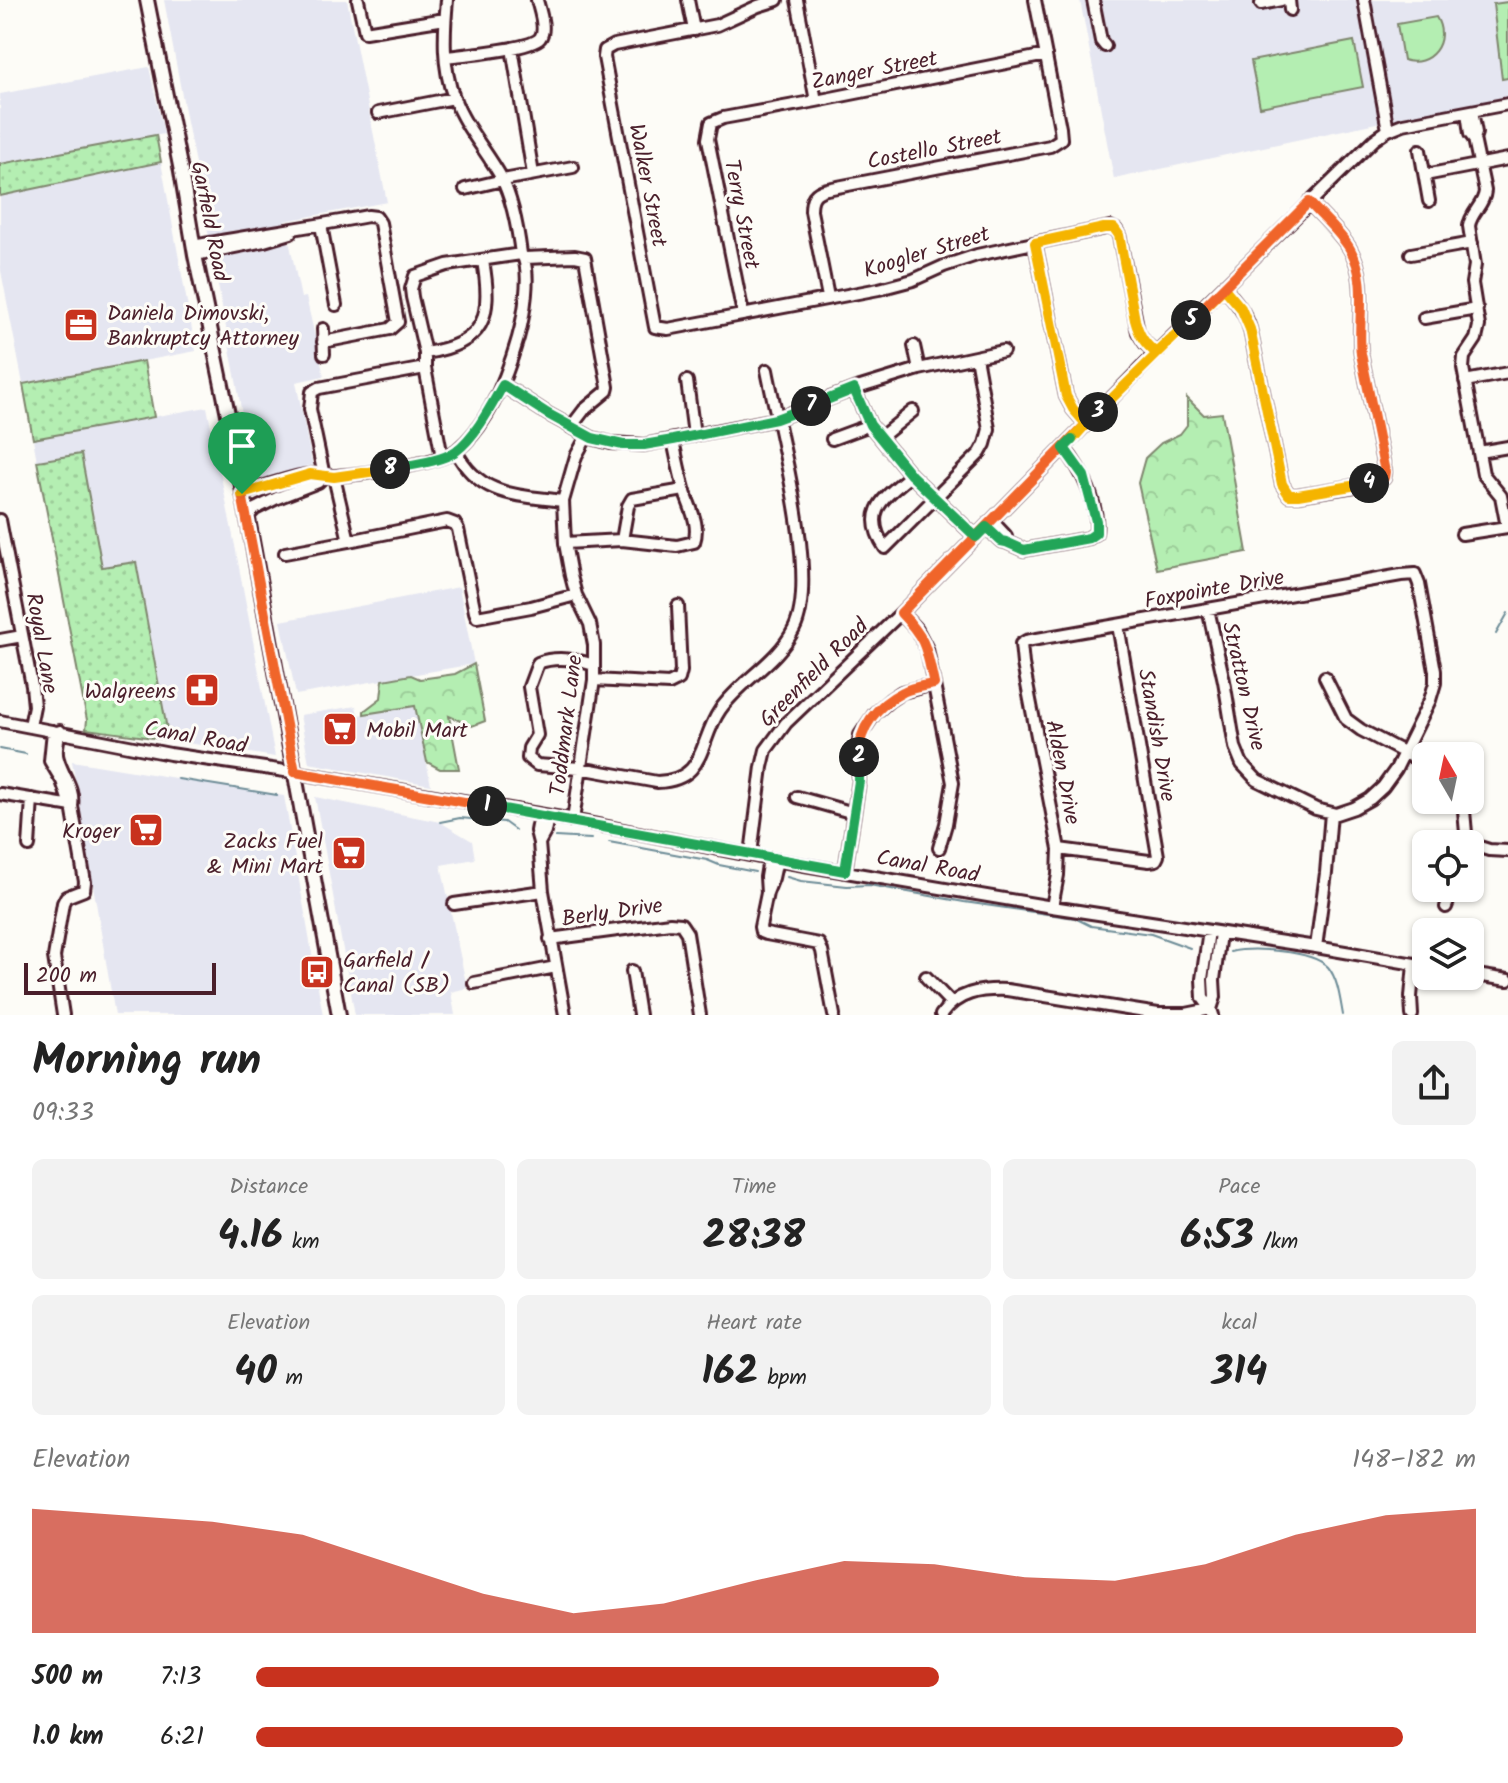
<!DOCTYPE html>
<meta charset="utf-8">
<style>
body{margin:0;font-family:Kalam,sans-serif;background:#f2f2f2;color:#222;height:100vh;display:flex;flex-direction:column;font-size:30px;white-space:nowrap}
*{box-sizing:border-box;margin:0}
p{font-size:26px;color:#767676}
.icon{flex:none;width:44px;height:44px;fill:none;stroke:currentColor;stroke-width:2;stroke-linecap:round;stroke-linejoin:round}
.map{position:relative;height:1015px;overflow:hidden}
.details{display:flex;flex-direction:column;background:#fff;flex:1}
.details>*{flex:none}
.needle{width:52px;rotate:351deg}
.tools{position:absolute;left:1412px;top:742px;display:grid;gap:16px}
.tools a{display:grid;place-items:center;width:72px;height:72px;border-radius:12px;background:#fff;box-shadow:0 2px 6px #0004;font-size:40px}
.scale{position:absolute;left:24px;bottom:20px;width:192px;box-sizing:border-box;padding-left:8px;border:4px solid #4a1f2b;border-top:0;font-size:22px;line-height:28px;white-space:nowrap;color:#4a1f2b;-webkit-text-stroke:6px #fdfcf7;paint-order:stroke}
.pin{position:absolute;display:grid;place-items:center;width:68px;height:68px;color:#fff;margin:-82px -34px;border-radius:50% 50% 50% 0;rotate:-45deg;box-shadow:0 0 8px #0007}
.pin .icon{rotate:45deg}
.km{position:absolute;width:40px;height:40px;margin:-20px;border-radius:50%;background:#222;color:#fff;font-size:22px;line-height:40px;text-align:center}
.round{display:grid;place-items:center;flex:none;width:84px;height:84px;border-radius:12px;background:#f2f2f2}
.summary{display:flex;align-items:center;justify-content:space-between;height:136px;padding:0 32px}
h1{font-size:44px;font-weight:800;line-height:60px}
.figures{display:grid;grid-template-columns:repeat(3,1fr);gap:12px;height:136px;padding:8px 32px}
.figures div{display:grid;align-content:center;border-radius:12px;background:#f2f2f2;text-align:center}
.figures b{font-size:40px;font-weight:800}
.figures small{font-size:22px;font-weight:400}
.figures p{font-size:22px}
.chart{height:224px;padding:16px 32px}
.chart p{display:flex;justify-content:space-between}
.chart svg{width:100%;height:144px;margin-top:8px;fill:#c8321e;opacity:.7}
ul{padding:0 32px;list-style:none;font-size:26px}
li{display:grid;grid-template-columns:128px 96px 1fr;align-items:center;height:60px}
li i{height:20px;border-radius:10px;background:#c8321e}
.map>svg:first-child{display:block}
.built{fill:#e5e6f1}
.grass{fill:url(#grass-dots);stroke:#7f866e;stroke-width:2}
.forest{fill:url(#forest-crowns);stroke:#7f866e;stroke-width:2}
.pitch{fill:#b4eeb2;stroke:#7f866e;stroke-width:2}
.lines{fill:none;stroke-linecap:round;stroke-linejoin:round}
.stream{stroke:#6d8c97;stroke-width:2}
.minor-casing{stroke:#4a1f2b;stroke-width:16}
.major-casing{stroke:#4a1f2b;stroke-width:18}
.minor{stroke:#fdfcf7;stroke-width:10}
.major{stroke:#fdfcf7;stroke-width:12}
.split-1-casing{stroke:#fff;stroke-width:16}
.split-2-casing{stroke:#fff;stroke-width:16}
.split-3-casing{stroke:#fff;stroke-width:16}
.split-4-casing{stroke:#fff;stroke-width:16}
.split-5-casing{stroke:#fff;stroke-width:16}
.split-6-casing{stroke:#fff;stroke-width:16}
.split-7-casing{stroke:#fff;stroke-width:16}
.split-8-casing{stroke:#fff;stroke-width:16}
.split-9-casing{stroke:#fff;stroke-width:16}
.split-1{stroke:#f0652b;stroke-width:10}
.split-2{stroke:#22a559;stroke-width:10}
.split-3{stroke:#f0652b;stroke-width:10}
.split-4{stroke:#f5b400;stroke-width:10}
.split-5{stroke:#f0652b;stroke-width:10}
.split-6{stroke:#f5b400;stroke-width:10}
.split-7{stroke:#22a559;stroke-width:10}
.split-8{stroke:#22a559;stroke-width:10}
.split-9{stroke:#f5b400;stroke-width:10}
.labels{text-anchor:middle;stroke-width:6;stroke-linejoin:round;paint-order:stroke}
.street-label{font-size:22px;fill:#4a1f2b;stroke:#fdfcf7}
.poi-label{font-size:22px;fill:#4a1f2b;stroke:#fdfcf7;text-anchor:start}
</style>
<div class="map">
<svg width="1508" height="1015" viewBox="0 0 1508 1015">
<defs>
<pattern id="grass-dots" width="8" height="8" patternUnits="userSpaceOnUse" patternTransform="scale(2)"><rect width="8" height="8" fill="#b4eeb2"/><path d="M2 2h.1M6 6h.1" fill="none" stroke="#9ccc99" stroke-width="1.8" stroke-linecap="round"/></pattern>
<pattern id="forest-crowns" width="20" height="18" patternUnits="userSpaceOnUse" patternTransform="scale(2)"><rect width="20" height="18" fill="#b4eeb2"/><path d="M2 6a3 3 0 1 1 6 0M12 15a3 3 0 1 1 6 0" fill="none" stroke="#9ccc99"/></pattern>
</defs>
<rect width="100%" height="100%" fill="#fdfcf7"/>
<filter id="ink" filterUnits="userSpaceOnUse"><feTurbulence type="fractalNoise" baseFrequency=".0125" numOctaves="2"/><feDisplacementMap in="SourceGraphic" scale="16" xChannelSelector="R" yChannelSelector="G"/><feConvolveMatrix kernelMatrix="1 2 1 2 8 2 1 2 1" color-interpolation-filters="sRGB"/></filter>
<g filter="url(#ink)">
<!-- built -->
<path class="built" d="M164 0H347L387 202 285 221 301 298 306 297 324 376 296 382 313 468 253 480 238 391Z
M1080 0H1508V98L1395 119 1114 179Z
M149 67 164 134 0 164V94Z
M161 162 196 351 23 384 0 266V196Z
M207 407 235 546 275 757 169 740 136 562 102 567 81 454 37 461 33 439Z
M459 587 474 664 296 695 281 621Z
M356 706 358 715 415 706 431 785 309 763 300 715Z
M72 761 284 796 323 1015H115Z
M315 797 440 822 472 841 475 859 441 865 467 988 451 992 455 1015H355Z"/>
<!-- grass -->
<path class="grass" d="M156 135 161 162 0 196V164Z
M144 361 154 417 33 439 23 384Z
M81 454 102 567 136 562 169 740 86 729 87 720 37 461Z"/>
<!-- forest -->
<path class="forest" d="M1187 398 1204 415 1222 413 1247 552 1157 569 1138 483 1145 458 1161 443 1180 434 1187 425Z
M474 664 485 721 472 726 449 716 459 769H440L427 762 415 706 364 714V711L381 698 383 680 411 675 420 679 455 674Z"/>
<!-- pitch -->
<path class="pitch" d="M1508 2V78L1502 79 1493 4Z
M1436 17C1451 41 1430 69 1403 60L1397 24Z
M1354 41 1363 87 1260 107 1251 61Z"/>
<g class="lines">
<!-- stream -->
<path class="stream" d="M1496 634 1508 613
M0 749 26 754
M178 779 277 795
M440 822 460 818 504 822 515 830
M555 837 591 839
M609 842 707 860 719 865 755 872
M787 877 801 881 847 886 869 885 964 902 1075 918 1091 926 1151 934 1190 948
M1230 952C1252 947 1312 950 1328 967 1338 979 1340 999 1343 1015"/>
<!-- minor casing -->
<g class="minor-casing">
<path id="minor" d="M358 0 365 32 445 19
M688 0 694 30
M777 0 758 6 717 25 614 45 605 50 604 57 655 327 668 329 879 289 913 280 944 266 977 255 1110 227 1116 230 1119 235 1138 332 1145 343 1156 353
M797 0 816 101
M1093 0 1101 41 1105 46
M1289 0 1290 10
M1364 0 1388 130
M1261 4 1281 0
M512 48 533 174
M446 57C463 55 531 49 540 38 547 29 539 9 537 0
M1467 112 1470 134 1474 139 1476 133 1472 111
M378 113 454 98
M1420 150 1429 201
M1425 175 1508 159
M465 189 503 180 573 167
M321 225 336 305
M1035 243 1066 396 1073 409 1086 424
M193 246C252 235 309 227 368 216L376 217 380 223 398 322 390 329 323 342
M1411 254 1472 243
M195 255 264 241 291 233
M525 258 575 256 585 258 608 387 607 391 584 410 571 427
M1224 288C1236 301 1245 312 1250 329L1282 484 1289 495H1298L1373 483 1384 478 1385 472 1361 354C1357 319 1369 281 1350 249 1340 232 1322 217 1309 202
M828 297 811 211C811 198 814 192 827 189L1050 146 1061 139 1060 128 1035 0
M743 314 708 139 711 123 723 118 816 101 1046 55
M1424 318 1477 309
M323 329 324 354
M914 346 919 369
M425 353C485 344 493 317 483 261
M687 381 694 435
M1465 381 1508 373
M503 385 548 414 592 438 611 443 644 445 776 419 854 389 919 369 1003 351
M854 389 870 425 911 475 976 537
M881 437 913 411
M832 439 870 425
M456 451C479 497 518 495 563 501
M1479 452 1508 447
M442 457 425 368V353L412 297 411 289 415 276 447 265 521 254
M911 475C884 498 861 511 885 548L980 453 985 444 989 429 976 357
M324 476 310 409 312 392 319 388 425 368
M334 477 349 541 447 521 455 524 458 529 475 612 477 617 531 607 576 595
M242 494C263 487 285 478 307 475 317 473 327 477 337 476 362 474 439 464 457 450 489 425 507 376 518 338 523 320 533 269 521 254 518 230 512 198 501 177 486 150 464 126 454 98 442 67 444 32 447 0
M247 517 255 509 277 498 318 482 324 476
M0 520 32 686 34 706 30 726
M986 527 1001 541 1006 542V536L992 521
M1462 534 1507 527 1501 496 1483 474 1463 368 1464 357 1476 339 1479 326 1472 283 1475 265 1469 226C1471 212 1484 205 1485 191L1474 139
M622 540 628 506 632 499 684 490
M1006 542 1024 550 1089 538 1096 533C1099 504 1082 470 1064 448
M565 543 622 540 677 546 694 542C701 522 687 504 683 485 679 470 676 455 673 440
M285 553 349 541
M901 613 917 630 927 649 953 783 946 824 939 848
M0 640 22 636
M594 665C575 659 556 656 538 663L529 687 537 735 529 748 528 758 537 765 580 768 657 782C707 780 698 742 720 710 741 680 777 663 794 629 820 578 778 428 767 370
M1325 677 1346 719 1361 730 1426 764
M594 680 669 684 679 679 681 671 678 606
M0 721 170 754 312 775 573 820 769 859 1052 907 1316 947 1426 966
M53 731 50 761 62 781 68 799 72 806C75 788 62 775 58 759 55 751 58 740 60 731
M0 794 72 806 85 882 84 890 66 897 63 903 54 957 63 1015
M797 797 854 813
M1463 800 1467 844
M539 815 536 831 539 843 545 832 548 816
M573 820 594 680V645L590 624 576 595 571 576 565 543 563 501 576 456 587 436
M539 843 543 891 565 1015
M1470 844 1489 850 1508 851
M29 846 32 799
M1059 849 1149 861 1156 860 1158 856 1118 625
M751 854 762 767 766 750 786 723 901 613 1156 353 1374 140 1388 130 1403 124 1508 104
M769 859 766 877 767 893 773 878 777 860
M845 871 859 781 858 746 860 735 875 713 890 700 902 692 934 684
M767 893 760 927 761 932 766 934 819 944 822 951 834 1015
M454 904 543 891
M1052 907 1058 875 1059 849 1023 664 1021 644 1026 641 1401 575 1415 574 1419 584 1435 671V683L1430 700 1396 769 1383 787 1370 799 1354 808 1336 814 1316 809 1257 780 1242 764 1235 747 1224 681 1208 609
M1446 907 1453 888
M1209 931 1202 979 1203 998 1211 1009 1215 997 1214 980 1220 933
M550 939 670 923 681 924 687 933 700 1015
M1316 947 1326 873 1331 813
M632 971 639 1015
M1470 974 1508 980
M926 977 951 1003
M474 983 556 967
M941 1015C957 992 980 989 1007 990L1158 1014H1186L1211 1009 1213 1015
M1412 1015 1411 997 1414 964"/>
</g>
<!-- major casing -->
<g class="major-casing">
<path id="major" d="M147 0 181 171 195 255 235 448 339 1015"/>
</g>
<!-- minor -->
<use href="#minor" class="minor"/>
<!-- major -->
<use href="#major" class="major"/>
</g>
</g>
<g class="lines" filter="url(#ink)">
<!-- split-1 casing -->
<g class="split-1-casing">
<path id="split-1" d="M242 494 295 772 487 806"/>
</g>
<!-- split-2 casing -->
<g class="split-2-casing">
<path id="split-2" d="M487 806 845 871 859 781V757"/>
</g>
<!-- split-3 casing -->
<g class="split-3-casing">
<path id="split-3" d="M859 757C858 728 877 705 903 692 912 687 924 686 934 684 926 648 927 640 901 613L1098 412"/>
</g>
<!-- split-4 casing -->
<g class="split-4-casing">
<path id="split-4" d="M1098 412 1224 288 1241 308 1250 329 1282 484 1289 495H1298L1369 483"/>
</g>
<!-- split-5 casing -->
<g class="split-5-casing">
<path id="split-5" d="M1191 320 1309 202C1322 217 1340 232 1350 249 1369 281 1357 319 1361 354L1385 472 1384 478 1369 483"/>
</g>
<!-- split-6 casing -->
<g class="split-6-casing">
<path id="split-6" d="M1072 440 1086 424 1073 409 1066 396 1035 243 1104 228H1114L1119 235 1135 320C1139 335 1144 343 1156 353L1191 320"/>
</g>
<!-- split-7 casing -->
<g class="split-7-casing">
<path id="split-7" d="M811 406 854 389 870 425 911 475 976 537 986 527 1001 541 1006 542 1024 550 1089 538 1096 533V521L1084 476 1064 448 1072 440"/>
</g>
<!-- split-8 casing -->
<g class="split-8-casing">
<path id="split-8" d="M390 469C409 465 441 462 456 451 476 436 491 406 503 385L548 414 592 438 623 445H644L673 440 776 419 811 406"/>
</g>
<!-- split-9 casing -->
<g class="split-9-casing">
<path id="split-9" d="M242 494 310 474 334 477 390 469"/>
</g>
<!-- split-1 -->
<use href="#split-1" class="split-1"/>
<!-- split-2 -->
<use href="#split-2" class="split-2"/>
<!-- split-3 -->
<use href="#split-3" class="split-3"/>
<!-- split-4 -->
<use href="#split-4" class="split-4"/>
<!-- split-5 -->
<use href="#split-5" class="split-5"/>
<!-- split-6 -->
<use href="#split-6" class="split-6"/>
<!-- split-7 -->
<use href="#split-7" class="split-7"/>
<!-- split-8 -->
<use href="#split-8" class="split-8"/>
<!-- split-9 -->
<use href="#split-9" class="split-9"/>
</g>
<!-- icons -->
<defs>
<g id="office-square" transform="scale(1.8)"><rect x="-9" y="-9" width="18" height="18" rx="4" fill="#c8321e" stroke="#fdfcf7"/><path d="M-6-3h4V-5.5h4V-3h4V5H-6ZM-1-4.5V-3h2v-1.5ZM-6 0V1H6V0Z" fill="#fff"/></g>
<g id="pharmacy-square" transform="scale(1.8)"><rect x="-9" y="-9" width="18" height="18" rx="4" fill="#c8321e" stroke="#fdfcf7"/><path d="M-2-6h4v4h4v4h-4v4h-4v-4h-4v-4h4Z" fill="#fff"/></g>
<g id="supermarket-square" transform="scale(1.8)"><rect x="-9" y="-9" width="18" height="18" rx="4" fill="#c8321e" stroke="#fdfcf7"/><path d="M-6-5.5h2.5l.6 2H6L4.5 2H-2.5L-4.4-4H-6ZM-1.5 3.2a1.3 1.3 0 1 0 .1 0ZM3 3.2a1.3 1.3 0 1 0 .1 0Z" fill="#fff"/></g>
<g id="bus-square" transform="scale(1.8)"><rect x="-9" y="-9" width="18" height="18" rx="4" fill="#c8321e" stroke="#fdfcf7"/><path d="M-5-6H5V4H4V6H2V4H-2V6H-4V4H-5ZM-3.5-4V0h7V-4ZM-3.5 1.2v1.5H-2V1.2ZM2 1.2v1.5H3.5V1.2Z" fill="#fff"/></g>
</defs>
<g fill-rule="evenodd">
<use href="#office-square" x="81" y="325"/>
<use href="#pharmacy-square" x="202" y="690"/>
<use href="#supermarket-square" x="340" y="729"/>
<use href="#supermarket-square" x="146" y="830"/>
<use href="#supermarket-square" x="349" y="853"/>
<use href="#bus-square" x="317" y="972"/>
</g>
<g class="labels">
<!-- street labels -->
<g class="street-label">
<text transform="translate(874 69) rotate(-11)" y="8">Zanger Street</text>
<text transform="translate(934 148) rotate(-11)" y="8">Costello Street</text>
<text transform="translate(649 185) rotate(79)" y="8">Walker Street</text>
<text transform="translate(743 214) rotate(79)" y="8">Terry Street</text>
<text transform="translate(211 221) rotate(79)" y="8">Garfield Road</text>
<text transform="translate(926 251) rotate(-17)" y="8">Koogler Street</text>
<text transform="translate(1214 588) rotate(-10)" y="8">Foxpointe Drive</text>
<text transform="translate(43 643) rotate(80)" y="8">Royal Lane</text>
<text transform="translate(813 672) rotate(-45)" y="8">Greenfield Road</text>
<text transform="translate(1245 686) rotate(77)" y="8">Stratton Drive</text>
<text transform="translate(565 725) rotate(-83)" y="8">Toddmark Lane</text>
<text transform="translate(1158 735) rotate(80)" y="8">Standish Drive</text>
<text transform="translate(196 736) rotate(10)" y="8">Canal Road</text>
<text transform="translate(1064 772) rotate(79)" y="8">Alden Drive</text>
<text transform="translate(928 865) rotate(10)" y="8">Canal Road</text>
<text transform="translate(612 911) rotate(-8)" y="8">Berly Drive</text>
</g>
<!-- poi labels -->
<g class="poi-label">
<text x="107" y="320">Daniela Dimovski,<tspan x="107" dy="25">Bankruptcy Attorney</tspan></text>
<text x="176" y="698" text-anchor="end">Walgreens</text>
<text x="366" y="737">Mobil Mart</text>
<text x="120" y="838" text-anchor="end">Kroger</text>
<text x="323" y="848" text-anchor="end">Zacks Fuel<tspan x="323" dy="25">&amp; Mini Mart</tspan></text>
<text x="343" y="967">Garfield /<tspan x="343" dy="25">Canal (SB)</tspan></text>
</g>
</g>
</svg>
<div class="tools">
<a><svg class="needle" viewBox="-14 -14 28 28"><path d="M0-13l5 13h-10z" fill="#e53935"/><path d="M0 13l5-13h-10z" fill="#767676"/></svg></a>
<a><svg class="icon" aria-label="locate" viewBox="0 0 24 24"><circle cx="12" cy="12" r="6"/><path d="M12 2v4M12 18v4M2 12h4M18 12h4"/></svg></a>
<a><svg class="icon" aria-label="layers" viewBox="0 0 24 24"><path d="M12 4l9 5-9 5-9-5zM3 14l9 5 9-5"/></svg></a>
</div>
<div class="scale">200 m</div>
<div class="pin" style="left:242px;top:494px;background:#1e9e55"><svg class="icon" aria-label="arrive" viewBox="0 0 24 24"><path d="M6 21V4h12l-3 4 3 4H6"/></svg></div>
<b class="km" style="left:487px;top:806px">1</b>
<b class="km" style="left:859px;top:757px">2</b>
<b class="km" style="left:1098px;top:412px">3</b>
<b class="km" style="left:1369px;top:483px">4</b>
<b class="km" style="left:1191px;top:320px">5</b>
<b class="km" style="left:811px;top:406px">7</b>
<b class="km" style="left:390px;top:469px">8</b>
</div>
<section class="details">
<div class="summary"><div><h1>Morning run</h1><p>09:33</p></div><a class="round"><svg class="icon" aria-label="share" viewBox="0 0 24 24"><path d="M12 15V3M7 8l5-5 5 5M5 13v7h14v-7"/></svg></a></div>
<div class="figures">
<div><p>Distance</p><b>4.16<small> km</small></b></div>
<div><p>Time</p><b>28:38</b></div>
<div><p>Pace</p><b>6:53<small> /km</small></b></div>
</div>
<div class="figures">
<div><p>Elevation</p><b>40<small> m</small></b></div>
<div><p>Heart rate</p><b>162<small> bpm</small></b></div>
<div><p>kcal</p><b>314</b></div>
</div>
<div class="chart"><p><span>Elevation</span>148–182 m</p>
<svg viewBox="0 0 160 44" preserveAspectRatio="none"><path d="M0 44V6L10 8L20 10L30 14L40 23L50 32L60 38L70 35L80 28L90 22L100 23L110 27L120 28L130 23L140 14L150 8L160 6V44z"/></svg>
</div>
<ul>
<li><b>500 m</b>7:13<i style="width:56%"></i></li>
<li><b>1.0 km</b>6:21<i style="width:94%"></i></li>
</ul>
</section>
